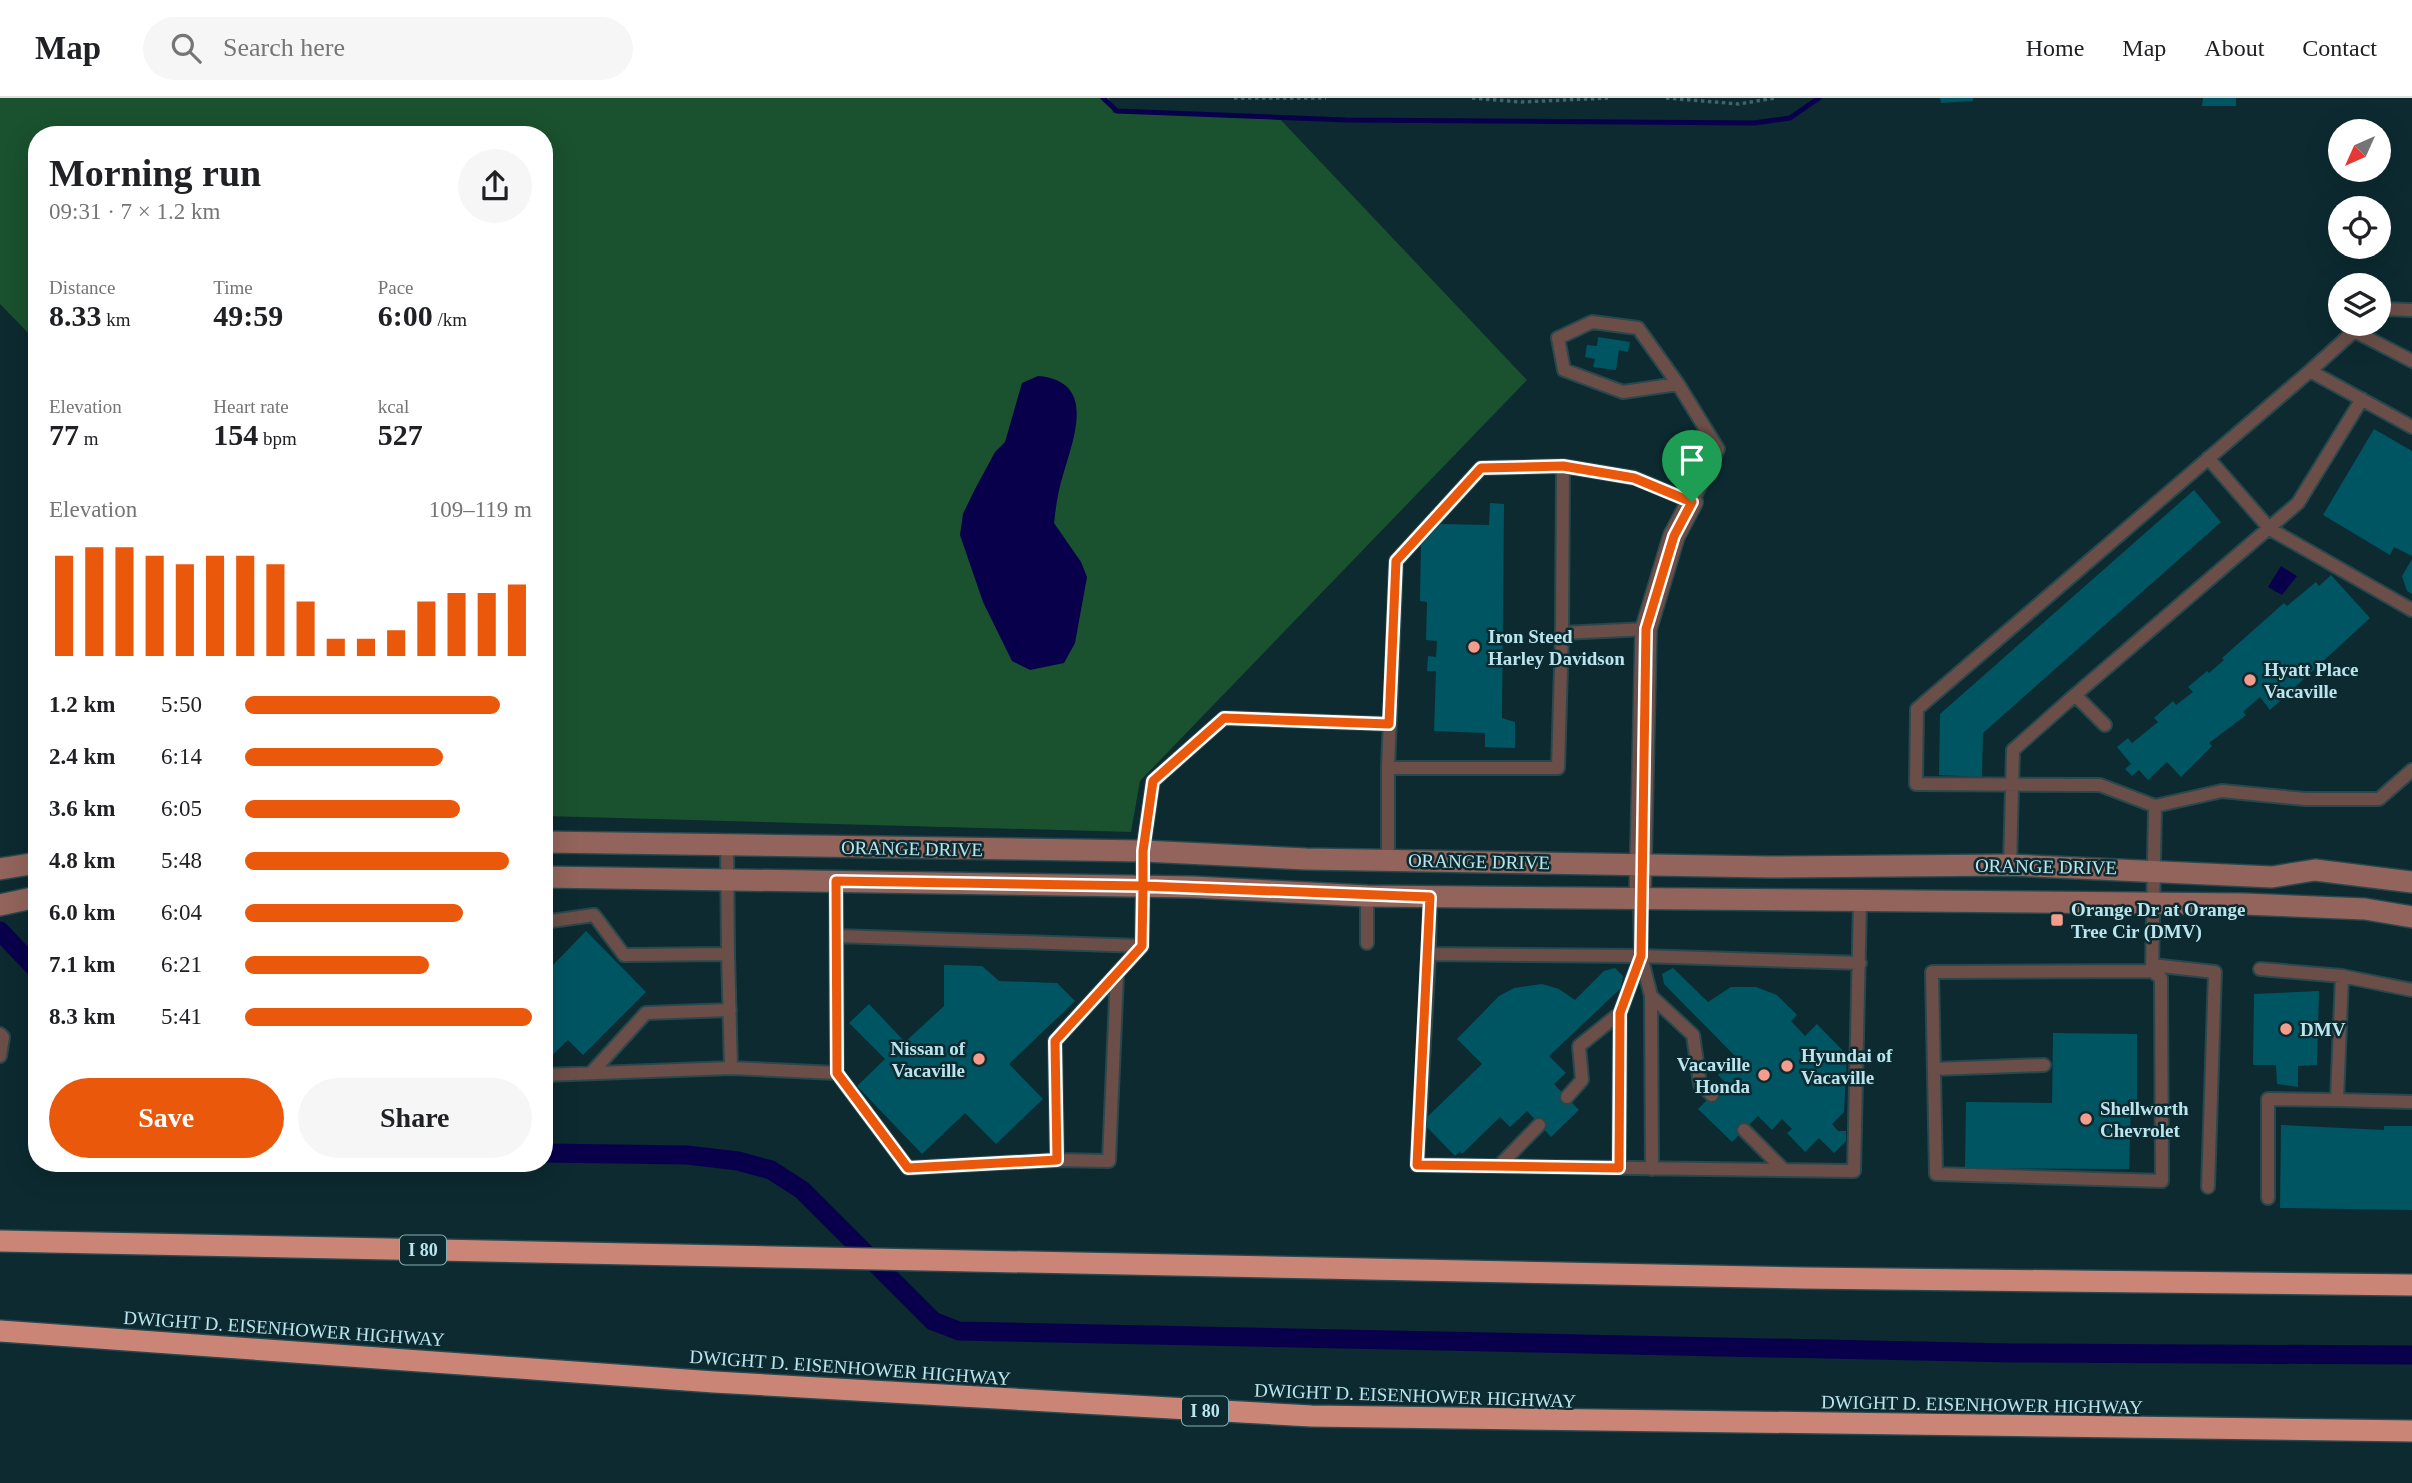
<!DOCTYPE html>
<meta charset="utf-8">
<style>
body{margin:0;font-family:"Times New Roman",serif;background:#f6f6f6;color:#202124;height:100vh;display:flex;flex-direction:column;font-size:26px;white-space:nowrap}
*{box-sizing:border-box;margin:0}
p{font-size:23px;color:#757577}
.icon{flex:none;width:38px;height:38px;fill:none;stroke:currentColor;stroke-width:2;stroke-linecap:round;stroke-linejoin:round}
.map{position:relative;flex:1;overflow:hidden}
.sheet{position:absolute;left:28px;top:28px;width:525px;height:1046px;display:flex;flex-direction:column;background:#fff;border-radius:28px;box-shadow:0 7px 28px #0002}
.sheet>*{flex:none}
.needle{width:46px;rotate:225deg}
.tools{position:absolute;left:2328px;top:21px;display:grid;gap:14px}
.tools a{display:grid;place-items:center;width:63px;height:63px;border-radius:50%;background:#fff;box-shadow:0 7px 28px #0002;font-size:35px}
.pin{position:absolute;display:grid;place-items:center;width:60px;height:60px;color:#fff;margin:-72px -30px;border-radius:50% 50% 50% 0;rotate:-45deg;box-shadow:0 0 7px #0007}
.pin .icon{rotate:45deg}
.round{display:grid;place-items:center;flex:none;width:74px;height:74px;border-radius:37px;background:#f6f6f6}
.headline{display:flex;align-items:center;justify-content:space-between;height:119px;padding:0 21px}
h1{font-size:38px;font-weight:700;line-height:52px}
.stats{display:grid;grid-template-columns:repeat(3,1fr);gap:10px;height:119px;padding:7px 21px}
.stats div{display:grid;align-content:center}
.stats b{font-size:30px;font-weight:700}
.stats small{font-size:19px;font-weight:400}
.stats p{font-size:19px}
.chart{height:196px;padding:14px 21px}
.chart p{display:flex;justify-content:space-between}
.chart svg{width:100%;height:126px;margin-top:7px;stroke:#ea580c;stroke-width:6}
.cta{display:flex;gap:14px;margin-top:auto;padding:14px 21px}
.cta a{flex:1;height:80px;border-radius:42px;background:#ea580c;color:#fff;font-size:28px;font-weight:700;line-height:80px;text-align:center}
.cta a+a{background:#f6f6f6;color:#202124}
ul{padding:0 21px;list-style:none;font-size:23px}
li{display:grid;grid-template-columns:112px 84px 1fr;align-items:center;height:52px}
li i{height:18px;border-radius:9px;background:#ea580c}
header{display:flex;align-items:center;gap:42px;box-sizing:border-box;height:98px;padding:0 35px;background:#fff;border-bottom:2px solid #e0e0e0}
header strong{font-size:33px}
nav{display:flex;gap:38px;margin-inline-start:auto;font-size:24px}
.search{width:490px;height:63px;background:#f6f6f6;display:flex;align-items:center;gap:18px;box-sizing:border-box;padding:0 24px;border-radius:38px;color:#757577;font-size:26px}
.map>svg:first-child{display:block}
.green{fill:#1a512e}
.water{fill:#09004b}
.lines{fill:none;stroke-linecap:round;stroke-linejoin:round}
.stream{stroke:#09004b;stroke-width:5}
.canal{stroke:#09004b;stroke-width:19}
.building{fill:#005562}
.lane-casing{stroke:#28484e;stroke-width:16}
.street-casing{stroke:#28484e;stroke-width:24}
.secondary-casing{stroke:#28484e;stroke-width:24}
.highway-casing{stroke:#28484e;stroke-width:24}
.path{stroke:#416369;stroke-width:3.5;stroke-dasharray:3.5 3.5;stroke-linecap:butt}
.lane{stroke:#6b4e48;stroke-width:12}
.street{stroke:#6b4e48;stroke-width:21}
.secondary{stroke:#92645b;stroke-width:21}
.highway{stroke:#cb8576;stroke-width:21}
.route-casing{stroke:#fff;stroke-width:14}
.route{stroke:#ea580c;stroke-width:9}
.poi-dot{fill:#f49d8c;stroke:#0c2a30;stroke-width:2.5}
.labels{text-anchor:middle;stroke-width:5;stroke-linejoin:round;paint-order:stroke}
.shield{fill:#0c2a30;stroke:#86adb5;stroke-width:2}
.shield-label{font-size:18px;font-weight:bold;fill:#bbe5ee}
.poi-label{font-size:19px;font-weight:bold;fill:#bbe5ee;stroke:#0c2a30;text-anchor:start}
.street-label{font-size:19px;fill:#bbe5ee;stroke:#0c2a30}
</style>
<header>
<strong>Map</strong>
<div class="search"><svg class="icon" aria-label="search" viewBox="0 0 24 24"><circle cx="10" cy="10" r="6"/><path d="M15 15l6 6"/></svg>Search here</div>
<nav><a>Home</a><a>Map</a><a>About</a><a>Contact</a></nav>
</header>
<div class="map">
<svg width="2412" height="1385" viewBox="0 0 2412 1385">
<rect width="100%" height="100%" fill="#0c2a30"/>
<!-- green -->
<path class="green" d="M0 0H1109L1113 15 1279 20 1527 282 1140 683 1131 734 544 718V37H37V244L0 206Z"/>
<!-- water -->
<path class="water" d="M1038 278C1098 283 1073 341 1063 377 1058 393 1056 408 1054 425L1081 464 1087 479 1075 545 1064 565 1030 572 1012 563 983 504 960 437 963 416 974 393 995 354 1005 344 1022 285Z
M2281 468 2297 478 2282 497 2268 489Z"/>
<g class="lines">
<!-- stream -->
<path class="stream" d="M1103 0 1117 13 1346 22 1754 25 1790 20 1819 0"/>
<!-- canal -->
<path class="canal" d="M0 833 37 872
M544 1055 687 1057 738 1063 771 1072 802 1092 933 1223 959 1233 2012 1255 2412 1257"/>
</g>
<!-- building -->
<path class="building" d="M1940 0H1973V3L1941 5Z
M2203 0H2236V8H2202Z
M1598 239 1630 244 1628 254 1619 252 1616 272 1593 269 1595 261 1585 259 1587 247 1597 248Z
M2374 331 2412 353V458L2394 449 2390 457 2323 417Z
M2194 392 2221 424 1983 635 1982 679 1939 677 1940 616Z
M1490 405 1504 406 1502 620 1515 624V650L1485 649V635L1434 633 1436 573H1427L1428 558 1436 559 1437 543 1426 542 1427 504 1420 503 1421 444 1441 426 1489 427Z
M2412 461V496L2407 493 2402 478Z
M2331 477 2370 520 2270 612 2260 599 2243 614 2246 617 2209 645 2212 648 2181 679 2167 664 2148 682 2139 672 2132 678 2125 671 2131 666 2117 649 2128 640 2132 645 2158 624 2154 620 2173 603 2176 607 2193 594 2188 589 2207 573 2209 575 2224 562 2222 560 2284 505 2287 508 2316 484 2319 488Z
M586 833 646 894 583 957 568 942 544 965V862L551 869Z
M944 867 982 868 999 883 1057 885 1075 903 1009 966 1043 1001 996 1046 965 1015 922 1056 857 988 885 961 849 925 869 906 905 944 944 908Z
M1615 870 1623 878 1621 890 1549 958 1566 975 1554 986 1579 1012 1551 1039 1527 1013 1510 1029 1500 1019 1462 1056 1460 1053 1455 1058 1422 1024 1482 966 1457 941 1499 898 1514 890 1542 886 1559 891 1575 902 1604 873Z
M1673 870 1708 904 1731 889H1756L1777 897 1797 917 1791 923 1805 938 1817 926 1847 957 1844 1014 1832 1026 1838 1033H1846V1043L1834 1055 1819 1040 1805 1054 1787 1035 1792 1031 1782 1021 1772 1032 1758 1018 1732 1044 1698 1011 1725 984 1718 977 1736 959 1664 886 1662 876Z
M2319 893 2317 967 2298 968V989L2277 986 2276 967H2253L2254 896Z
M2053 935 2137 936V1009L2131 1008 2129 1071 1965 1070 1966 1004 2052 1005Z
M2281 1027 2384 1032V1028H2412V1112L2280 1110Z"/>
<g class="lines">
<!-- lane casing -->
<g class="lane-casing">
<path id="lane" d="M2378 214 2385 211 2412 212
M2354 233 2412 263
M2310 273 2362 226
M2208 360 2270 431 2412 512
M1563 368 1635 380 1692 404 1718 351 1678 286 1623 294 1564 272 1558 240 1592 224 1638 230 1678 286
M1562 535 1563 368 1481 370 1396 463 1388 670H1558L1562 535 1646 531
M2105 627 2075 597 2298 405 2362 301
M1388 670V762
M2155 708 2222 693 2305 701H2379L2412 672
M727 747 728 856
M2010 767 2013 652 2075 597
M1367 798V845
M1430 799 1429 856 1641 858 1860 865
M1640 802 1641 858 1651 898 1652 1071
M544 824 594 817 624 857 728 856 731 970 544 977
M837 838 1142 848
M1429 856 1417 1067 1854 1073 1860 804
M2152 867 2215 874 2208 1089
M2260 871 2342 878
M2152 873 2161 880 2162 1083 1936 1076 1932 874 2152 873 2155 708 2100 687 1916 686 1917 611 2310 273 2412 329
M1651 898 1693 937 1700 986 1712 997
M0 936 3 939 0 958
M731 970 837 975 836 783
M1934 971 2044 967
M592 974 646 915 730 912
M837 975 908 1070 1057 1062 1055 943 1142 848 1143 753 1153 683 1224 620 1389 626
M1567 999 1582 982 1579 948 1620 915
M2337 1002 2412 1004
M1744 1032 1784 1072
M1057 1062 1109 1063 1117 876
M1499 1068 1539 1027
M1619 1070 1620 915 1641 858
M2268 1100V1001L2337 1002 2342 878 2412 892"/>
</g>
<!-- street casing -->
<g class="street-casing">
<path id="street" d="M1640 802 1646 531 1674 438 1692 404"/>
</g>
<!-- secondary casing -->
<g class="secondary-casing">
<path id="secondary" d="M544 744 1143 753 1306 761 1769 769 2010 767 2272 779 2315 772 2412 784
M0 771 37 765
M544 779 1193 789 1367 798 2244 806 2365 811 2412 819
M0 807 37 799"/>
</g>
<!-- highway casing -->
<g class="highway-casing">
<path id="highway" d="M0 1143 1804 1180 2412 1187
M0 1233 714 1284 1311 1318 2412 1333"/>
</g>
<!-- path -->
<path class="path" d="M1234 0H1326
M1472 0 1521 4 1608 0
M1666 0 1739 6 1775 0"/>
<!-- lane -->
<use href="#lane" class="lane"/>
<!-- street -->
<use href="#street" class="street"/>
<!-- secondary -->
<use href="#secondary" class="secondary"/>
<!-- highway -->
<use href="#highway" class="highway"/>
</g>
<g class="lines">
<!-- route casing -->
<g class="route-casing">
<path id="route" d="M1692 404 1634 380 1563 368 1481 370 1396 463 1389 626 1224 620 1153 683 1143 753V788L836 783 837 975 908 1070 1057 1062 1055 943 1142 848 1143 788 1430 799 1417 1067 1619 1070 1620 915 1641 858 1646 531 1674 438 1692 404"/>
</g>
<!-- route -->
<use href="#route" class="route"/>
</g>
<!-- markers -->
<g class="poi-dot">
<circle cx="1474" cy="549" r="7"/>
<circle cx="2250" cy="582" r="7"/>
<rect x="2050" y="815" width="14" height="14" rx="3.5"/>
<circle cx="2286" cy="931" r="7"/>
<circle cx="979" cy="961" r="7"/>
<circle cx="1787" cy="968" r="7"/>
<circle cx="1764" cy="977" r="7"/>
<circle cx="2086" cy="1021" r="7"/>
</g>
<g class="labels">
<!-- shield labels -->
<g class="shield">
<rect x="400" y="1137.5" width="46" height="29" rx="5"/>
<rect x="1182" y="1298.5" width="46" height="29" rx="5"/>
</g>
<g class="shield-label">
<text x="423" y="1158">I 80</text>
<text x="1205" y="1319">I 80</text>
</g>
<!-- poi labels -->
<g class="poi-label">
<text x="1488" y="545">Iron Steed<tspan x="1488" dy="22">Harley Davidson</tspan></text>
<text x="2264" y="578">Hyatt Place<tspan x="2264" dy="22">Vacaville</tspan></text>
<text x="2071" y="818">Orange Dr at Orange<tspan x="2071" dy="22">Tree Cir (DMV)</tspan></text>
<text x="2300" y="938">DMV</text>
<text x="965" y="957" text-anchor="end">Nissan of<tspan x="965" dy="22">Vacaville</tspan></text>
<text x="1801" y="964">Hyundai of<tspan x="1801" dy="22">Vacaville</tspan></text>
<text x="1750" y="973" text-anchor="end">Vacaville<tspan x="1750" dy="22">Honda</tspan></text>
<text x="2100" y="1017">Shellworth<tspan x="2100" dy="22">Chevrolet</tspan></text>
</g>
<!-- street labels -->
<g class="street-label">
<text transform="translate(912 750) rotate(1)" y="7">ORANGE DRIVE</text>
<text transform="translate(1479 763) rotate(1)" y="7">ORANGE DRIVE</text>
<text transform="translate(2046 768) rotate(1)" y="7">ORANGE DRIVE</text>
<text transform="translate(284 1230) rotate(4)" y="7">DWIGHT D. EISENHOWER HIGHWAY</text>
<text transform="translate(850 1269) rotate(4)" y="7">DWIGHT D. EISENHOWER HIGHWAY</text>
<text transform="translate(1415 1297) rotate(2)" y="7">DWIGHT D. EISENHOWER HIGHWAY</text>
<text transform="translate(1982 1306) rotate(1)" y="7">DWIGHT D. EISENHOWER HIGHWAY</text>
</g>
</g>
</svg>
<div class="tools">
<a><svg class="needle" viewBox="-14 -14 28 28"><path d="M0-13l5 13h-10z" fill="#e53935"/><path d="M0 13l5-13h-10z" fill="#757577"/></svg></a>
<a><svg class="icon" aria-label="locate" viewBox="0 0 24 24"><circle cx="12" cy="12" r="6"/><path d="M12 2v4M12 18v4M2 12h4M18 12h4"/></svg></a>
<a><svg class="icon" aria-label="layers" viewBox="0 0 24 24"><path d="M12 4l9 5-9 5-9-5zM3 14l9 5 9-5"/></svg></a>
</div>
<div class="pin" style="left:1692px;top:404px;background:#1e9e55"><svg class="icon" aria-label="arrive" viewBox="0 0 24 24"><path d="M6 21V4h12l-3 4 3 4H6"/></svg></div>
<section class="sheet">
<div class="headline"><div><h1>Morning run</h1><p>09:31 · 7 × 1.2 km</p></div><a class="round"><svg class="icon" aria-label="share" viewBox="0 0 24 24"><path d="M12 15V3M7 8l5-5 5 5M5 13v7h14v-7"/></svg></a></div>
<div class="stats">
<div><p>Distance</p><b>8.33<small> km</small></b></div>
<div><p>Time</p><b>49:59</b></div>
<div><p>Pace</p><b>6:00<small> /km</small></b></div>
</div>
<div class="stats">
<div><p>Elevation</p><b>77<small> m</small></b></div>
<div><p>Heart rate</p><b>154<small> bpm</small></b></div>
<div><p>kcal</p><b>527</b></div>
</div>
<div class="chart"><p><span>Elevation</span>109–119 m</p>
<svg viewBox="0 0 160 44" preserveAspectRatio="none"><path d="M5 44V9M15 44V6M25 44V6M35 44V9M45 44V12M55 44V9M65 44V9M75 44V12M85 44V25M95 44V38M105 44V38M115 44V35M125 44V25M135 44V22M145 44V22M155 44V19"/></svg>
</div>
<ul>
<li><b>1.2 km</b>5:50<i style="width:89%"></i></li>
<li><b>2.4 km</b>6:14<i style="width:69%"></i></li>
<li><b>3.6 km</b>6:05<i style="width:75%"></i></li>
<li><b>4.8 km</b>5:48<i style="width:92%"></i></li>
<li><b>6.0 km</b>6:04<i style="width:76%"></i></li>
<li><b>7.1 km</b>6:21<i style="width:64%"></i></li>
<li><b>8.3 km</b>5:41<i style="width:100%"></i></li>
</ul>
<div class="cta"><a>Save</a><a>Share</a></div>
</section>
</div>
